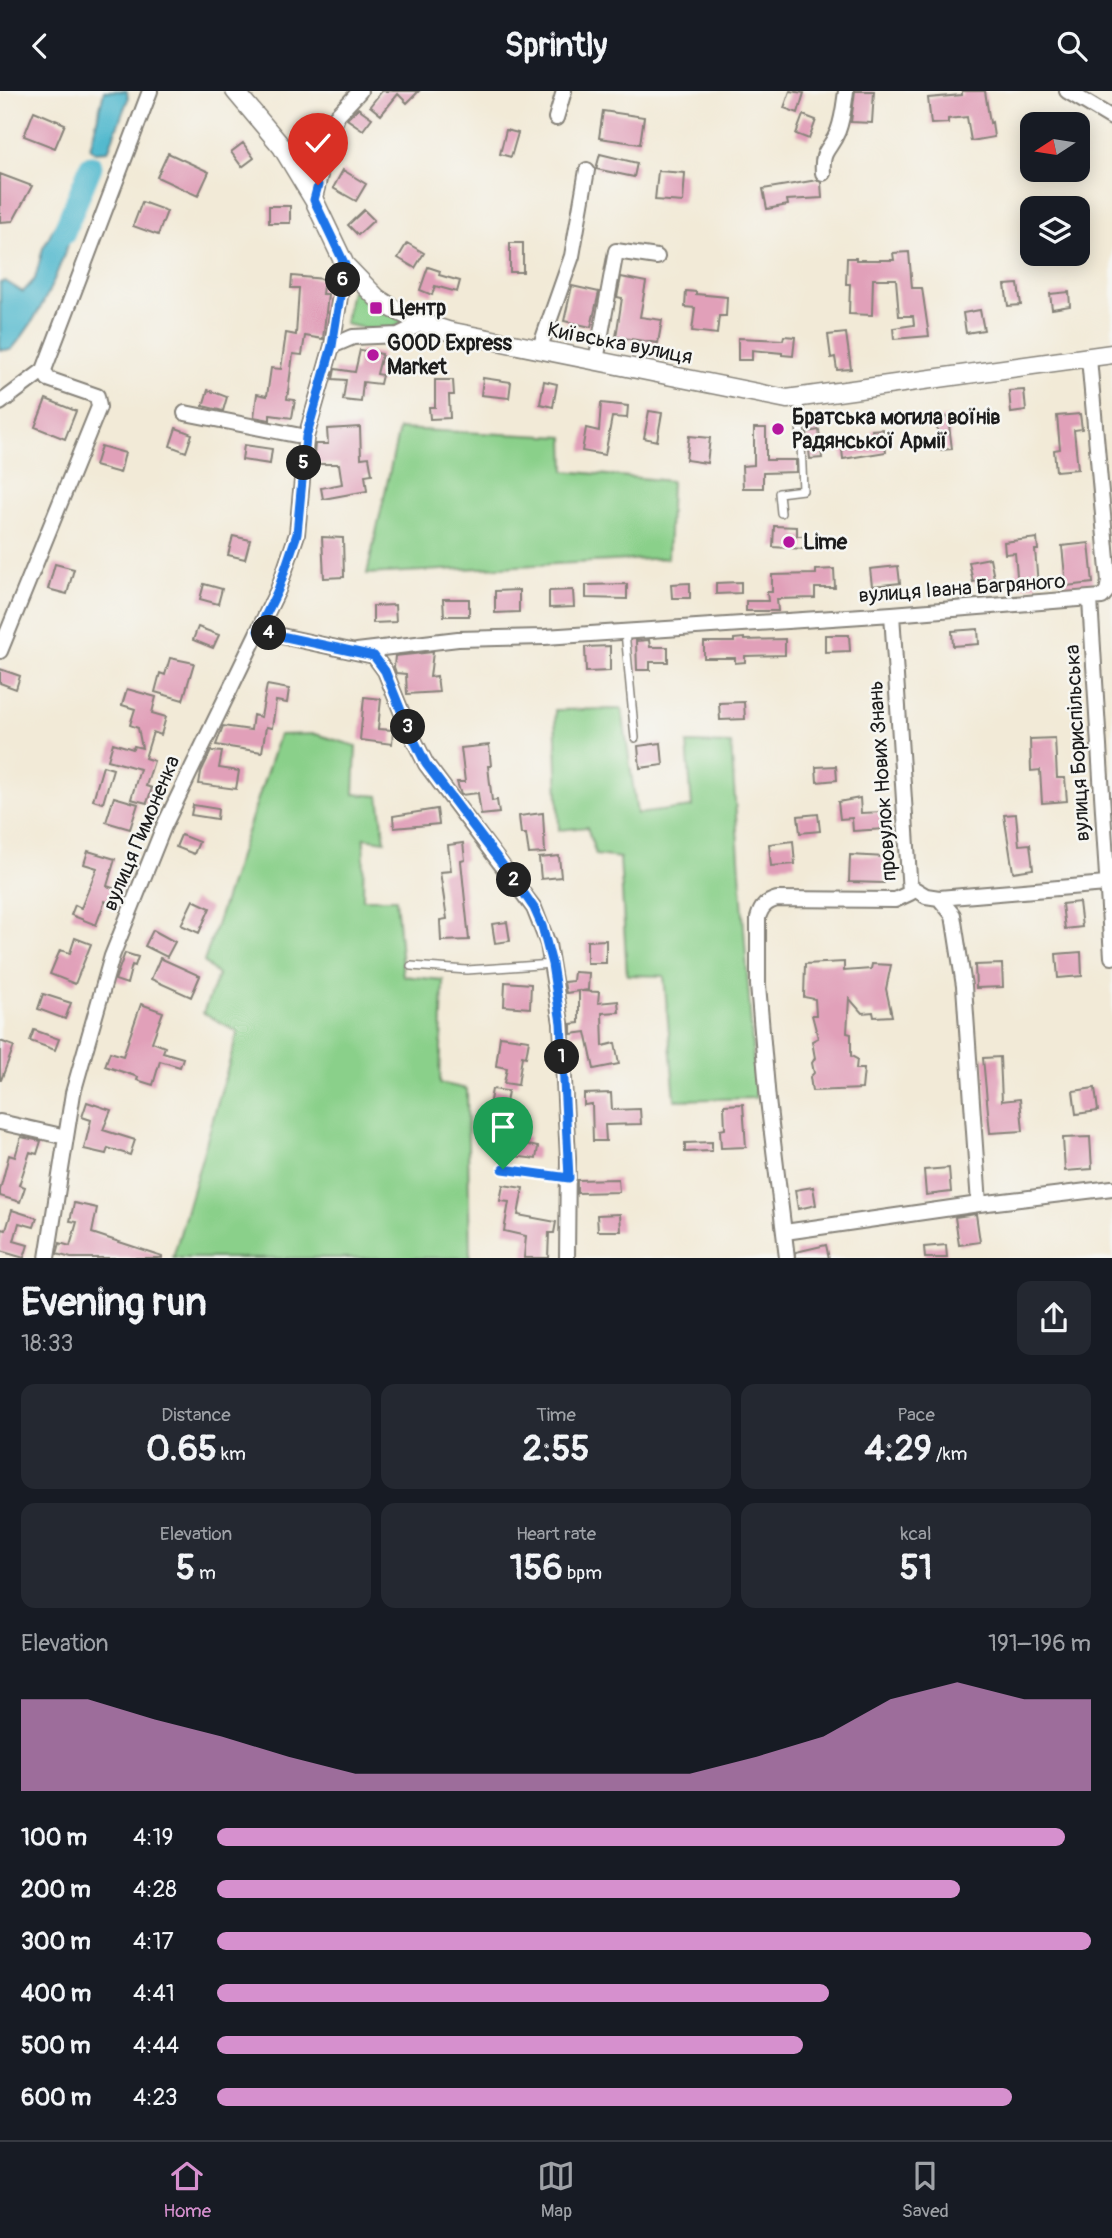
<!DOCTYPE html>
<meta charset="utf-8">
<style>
body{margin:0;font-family:Pangolin,sans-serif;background:#242831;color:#f1f3f6;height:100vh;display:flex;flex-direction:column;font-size:26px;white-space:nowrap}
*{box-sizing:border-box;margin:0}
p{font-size:23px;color:#9ea1a6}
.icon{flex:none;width:38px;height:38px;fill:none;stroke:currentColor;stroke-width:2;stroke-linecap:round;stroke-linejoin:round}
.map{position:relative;height:1167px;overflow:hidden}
.drawer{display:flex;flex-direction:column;background:#171b24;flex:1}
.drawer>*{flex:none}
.needle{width:46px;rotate:258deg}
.buttons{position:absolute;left:1020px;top:21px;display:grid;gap:14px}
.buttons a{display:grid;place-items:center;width:70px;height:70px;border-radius:14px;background:#171b24;box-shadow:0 4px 18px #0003;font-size:35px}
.pin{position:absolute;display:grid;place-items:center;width:60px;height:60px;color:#fff;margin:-72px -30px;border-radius:50% 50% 50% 0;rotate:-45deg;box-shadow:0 0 7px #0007}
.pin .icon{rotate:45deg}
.km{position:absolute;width:35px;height:35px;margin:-18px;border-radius:50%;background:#222;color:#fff;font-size:19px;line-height:35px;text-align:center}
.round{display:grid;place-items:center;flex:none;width:74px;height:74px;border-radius:14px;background:#242831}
.summary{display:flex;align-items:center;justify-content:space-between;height:119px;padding:0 21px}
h1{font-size:38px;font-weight:700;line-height:52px}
.figures{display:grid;grid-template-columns:repeat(3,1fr);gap:10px;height:119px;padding:7px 21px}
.figures div{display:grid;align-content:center;border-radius:14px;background:#242831;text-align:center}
.figures b{font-size:35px;font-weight:700}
.figures small{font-size:19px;font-weight:400}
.figures p{font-size:19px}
.chart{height:196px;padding:14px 21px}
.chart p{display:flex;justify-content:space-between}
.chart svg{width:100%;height:126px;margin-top:7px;fill:#d690ce;opacity:.7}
ul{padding:0 21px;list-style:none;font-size:23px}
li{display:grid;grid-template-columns:112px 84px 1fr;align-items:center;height:52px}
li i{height:18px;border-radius:9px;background:#d690ce}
header{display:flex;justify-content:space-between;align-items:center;height:91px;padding:0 21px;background:#171b24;font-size:32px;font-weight:700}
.tabs{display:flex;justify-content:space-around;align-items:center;height:98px;border-top:2px solid #363941;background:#171b24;font-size:19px;color:#9ea1a6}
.tabs a{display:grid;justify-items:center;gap:4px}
.tabs .current{color:#d690ce}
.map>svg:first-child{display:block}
.green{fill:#8ad08a;stroke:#537653;stroke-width:2}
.water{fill:#4fb8cd;stroke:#366a74;stroke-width:2}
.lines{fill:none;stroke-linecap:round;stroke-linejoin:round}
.river{stroke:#4fb8cd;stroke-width:23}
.building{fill:#e1a0b9}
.service-casing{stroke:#87837a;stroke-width:10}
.minor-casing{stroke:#87837a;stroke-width:18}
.tertiary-casing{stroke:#87837a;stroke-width:21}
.service{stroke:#fff;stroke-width:7}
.minor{stroke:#fff;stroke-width:14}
.tertiary{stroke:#fff;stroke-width:18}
.route-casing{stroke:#fff;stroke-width:14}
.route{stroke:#1a73e8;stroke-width:9}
.poi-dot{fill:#b5179e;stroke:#f6f6f2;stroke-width:2.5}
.labels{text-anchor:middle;stroke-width:5;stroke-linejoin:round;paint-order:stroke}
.poi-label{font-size:21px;font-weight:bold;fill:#1c1c1c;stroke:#f6f6f2;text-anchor:start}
.street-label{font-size:21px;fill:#1c1c1c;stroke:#f6f6f2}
</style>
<header><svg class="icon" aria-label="back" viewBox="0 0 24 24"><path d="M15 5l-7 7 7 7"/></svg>Sprintly<svg class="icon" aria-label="search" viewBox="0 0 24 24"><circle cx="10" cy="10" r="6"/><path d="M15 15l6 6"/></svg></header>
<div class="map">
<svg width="1112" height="1167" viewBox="0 0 1112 1167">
<rect width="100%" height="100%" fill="#f6f6f2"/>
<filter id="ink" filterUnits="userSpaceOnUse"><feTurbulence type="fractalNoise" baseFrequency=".0143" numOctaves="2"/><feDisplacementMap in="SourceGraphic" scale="14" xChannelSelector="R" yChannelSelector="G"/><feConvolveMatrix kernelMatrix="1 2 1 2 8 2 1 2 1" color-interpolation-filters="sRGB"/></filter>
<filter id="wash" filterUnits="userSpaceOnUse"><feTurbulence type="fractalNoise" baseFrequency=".00686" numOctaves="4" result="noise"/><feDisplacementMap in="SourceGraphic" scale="28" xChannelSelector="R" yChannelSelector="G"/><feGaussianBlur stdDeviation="1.57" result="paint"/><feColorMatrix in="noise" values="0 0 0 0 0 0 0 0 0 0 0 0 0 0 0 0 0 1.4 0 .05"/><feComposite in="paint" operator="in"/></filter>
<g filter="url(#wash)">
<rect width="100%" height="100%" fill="#f2ead7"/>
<!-- green -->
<path class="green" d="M351 199 367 208 369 216 382 223 390 221 403 230 389 240 368 238 345 233Z
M399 338 564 346 565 380 671 390 668 467 367 483Z
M622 618 637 723 692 716 687 652 731 653 756 1007 675 1009 664 885 627 884 620 767 596 764 587 736 559 739 555 619Z
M315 643 356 655 354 703 379 705 385 750 364 747 363 808H396L403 885 443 889 440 992 467 998 470 1167H173L238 941 203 922 218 884 204 871 279 644Z"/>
<!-- water -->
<path class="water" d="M104 0H127L128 8 108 60 95 61 90 57Z
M66 113 81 117C63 167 47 219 11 259H0V192L5 190 23 201 35 188 43 157Z"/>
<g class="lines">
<!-- river -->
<path class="river" d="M63 143 91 75"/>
</g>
<g id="blocks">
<!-- building -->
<path class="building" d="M382 0H419L407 12 398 3 381 24 370 15Z
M790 0 804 2 798 22 784 17Z
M855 0H874L872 32 851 31Z
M962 0H985L990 32 992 31 994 46 971 50 967 26 948 28V32L931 33 928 7 962 4Z
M358 17 372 27 363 39 347 28Z
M34 20 65 33 55 57 24 45Z
M603 20 644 26 640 53 599 47Z
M803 24 816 29 809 48 796 43Z
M506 39 518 42 511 66 500 63Z
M243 52 254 67 242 76 231 61Z
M168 62 209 81 198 105 157 86Z
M600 63 637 72 634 86 596 78Z
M343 79 366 93 356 110 333 97Z
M658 80 685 82 683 111 655 109Z
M0 83 32 95 13 130 0 131Z
M817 89 821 91 822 107 787 109 788 114 767 118 763 98Z
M142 111 167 120 158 144 133 135Z
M269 115H290V132H269Z
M364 119 374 129 358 144 348 134Z
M407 152 424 162 415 177 398 167Z
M510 152H523V181H510Z
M909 161 912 197H922L929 245 894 248 893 237 914 234 913 225H899L896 188H873L872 224 849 223 850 193H846L847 167H856V169H894L893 162Z
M428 176 440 180 439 184 460 190 457 201 435 195 432 204 420 199Z
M292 185 324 188 322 203H328L323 248 305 245 302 264 293 263 287 308 295 309 292 327 270 324V329L254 326 257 303 267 305 271 277 281 278 286 242 296 244 299 197H291Z
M621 186 646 191 640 226 662 229 658 252 616 246 622 207 617 206Z
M1018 193 1021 214 1008 215 1005 194Z
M572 195 599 201 591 236 564 230Z
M686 200 696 201V203L727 206 726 225H719L717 243 692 240 695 217 685 216Z
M1069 201 1070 215 1052 218 1050 203Z
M980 219 984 239 966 242 963 222Z
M846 242 851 278 837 279 835 266 831 267 828 244Z
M784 245 795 246 793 265 782 264V262L752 259V269H738V247L783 249Z
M360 259 382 263 377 283 382 284 380 293 363 291 361 311 343 309 346 289 333 288 335 278 355 281Z
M483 287 511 291 509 307 481 304Z
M435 289H453L454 304H449L450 327 430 328 429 316H435Z
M544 290 557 293 553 316 540 313Z
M208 299 227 306 223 320 203 315Z
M1024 299 1026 320 1011 322 1009 300Z
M46 308 76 320 65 348 35 336Z
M601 312 628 315 627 327 612 326 605 364 582 360 586 337 599 340Z
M649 320 662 322 657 350 644 347Z
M1080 323 1082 338 1074 339 1078 378 1056 380 1054 359 1060 358 1057 325Z
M948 326 952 358 940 359 936 328Z
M360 336 361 367 369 366 372 383 365 384 367 400 323 408 321 397 342 393 339 373H313L315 353H328L327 338Z
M176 337 192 343 186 361 170 355Z
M754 337H766V369H796V381L763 382V397H743L742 375 754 374Z
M883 338 886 361 843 368 842 358 874 353 872 339Z
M819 339 822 367 810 368 807 341Z
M689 345 710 347 707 372 686 369Z
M244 354 272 358 270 373 242 369Z
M101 355 125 362 120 382 95 375Z
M774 435 797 436V445H805L804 458 773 456Z
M233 445 250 449 245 468 228 464Z
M322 446 343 447 344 486 324 487Z
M1037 447 1038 459H1035L1038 494 1018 496 1015 462 1005 463 1004 451Z
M1089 452 1093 492 1066 495 1062 455Z
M990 467 994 487 973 491 969 471Z
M55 473 74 478 67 503 48 498Z
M898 475 900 492 872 495 870 478Z
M834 478 835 497H815V507L777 508 778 520H746V510H768L767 501H772V484L816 483V479Z
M741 491V502L716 503V492Z
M690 492V507H672L671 493Z
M204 493 222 498 218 513 200 508Z
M627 493V508L586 507V494Z
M519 499V521L495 522V500Z
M573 499 574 516 549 517V500Z
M443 508H469V525H444Z
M395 514 396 531 373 532V515Z
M198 536 219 544 213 557 193 549Z
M978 538 979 553 953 555 952 540Z
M825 544H849L850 560 825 561Z
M744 547V549L785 548V564L745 565V571L735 572V567H704V551H734V548Z
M649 549 650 556H668V571H650V579H637L636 550Z
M610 555V580L586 581 585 556Z
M433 561 430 586 437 585 439 601 407 603 406 583 396 582 394 576 395 565Z
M170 567 194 572 183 609 155 601 160 582 165 584Z
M0 578 20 585 16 598 0 592Z
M267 594 289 598 287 612 276 610 272 637 266 636 262 661 216 654 223 635 251 639 253 624 261 626Z
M127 598 156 606 152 622 166 626 161 644 153 641 145 667 154 670 146 695 152 697 147 712 131 708 140 678 108 669 113 652 133 658 134 655 142 657 138 637 130 634 135 618 122 614Z
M364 606 381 608 378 638 393 639 392 653 360 649Z
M744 611 745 628 720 629 719 612Z
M1055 647 1057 687H1065L1067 710 1042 712 1040 679 1031 680 1030 648Z
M661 652 663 674 640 677 638 655Z
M489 654 491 675H488L492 710 497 709 499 722 481 724 478 702 461 704 457 691H465L461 657Z
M211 660 222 661 219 677 239 680 236 698 199 693 201 681Z
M103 675 113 678 103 712 93 709Z
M836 675 837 689 817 691 816 676Z
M114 706 138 713 130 738 106 731Z
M860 707 861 722 884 721 885 738 853 740 852 727 840 728 838 711Z
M193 714 218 718 217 728 191 724Z
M437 718 439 733 394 737 393 725Z
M543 722 545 762 529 763 526 743H521L519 725Z
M818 723 820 740 800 742 798 725Z
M1016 723 1019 754 1030 753 1033 778 1013 781 1004 724Z
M181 744 199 751 194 763 176 756Z
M793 750 795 773 771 775 769 753Z
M463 752 465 769 461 770 469 849 441 850 440 829 447 828 440 781 451 780 448 754Z
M88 760 115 768 107 795 116 798 110 813 105 810 96 834 71 824 75 814 81 817 97 777 84 773Z
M850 764 885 766 884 792 849 791Z
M559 765 561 786 541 788 539 767Z
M193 809 210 817 199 842 181 834Z
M1079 811 1082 836 1065 838 1062 813Z
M507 831 510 850 495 852 492 833Z
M153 839 175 851 167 866 145 855Z
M75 847 91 853 75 893 50 883 60 859 70 862Z
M606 849V872H587V850Z
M1081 861 1082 885 1058 887 1056 863Z
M125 862 138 866 135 875 132 874 127 893 115 889Z
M160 867 200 885 191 906 151 888Z
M844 871V880L871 878 872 873 891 874 886 898 892 925 874 926 873 921 862 922 849 907 847 942 851 943V965L857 968 856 978H864L862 998 812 1000 810 986 814 982 812 972 815 967 812 950 818 947 812 924H816L815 908 804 906 805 873Z
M1002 873 1003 896 976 897 975 874Z
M574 881 589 882 588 899 581 900 599 901 598 912 618 910 619 921 602 922 603 955 615 952 619 973 594 978 586 941 571 943V933L579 932V900L566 902 564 891 573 890Z
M505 891 531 893 530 917 504 915Z
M43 903 71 912 65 928 38 918Z
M141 913 163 921 152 951 165 956 163 961 183 967 180 976 160 970 153 994 137 989 138 986 105 975 110 961 123 965Z
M34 939 59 948 55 959 30 950Z
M500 945 529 949 526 966 522 965 518 994 504 992 507 977 496 975Z
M0 950 14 955 1 989H0Z
M1000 966 1002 1010 1020 1008 1023 1040 990 1042 983 967Z
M1095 997 1098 1020 1076 1023 1073 1000Z
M492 998 508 1000 505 1018 489 1016Z
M611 1002 612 1019 640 1018 641 1033 605 1034 606 1050H593L592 1013 584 1014V1003Z
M87 1011 111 1019 103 1039 135 1049 130 1064 108 1057 106 1063 84 1058 91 1029 82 1026Z
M743 1013 746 1056 721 1057 720 1039 725 1038 724 1014Z
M508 1043 529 1046 528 1054 538 1056 536 1068 505 1064Z
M21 1046 41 1050 37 1063 30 1061 19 1094 25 1096 20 1111 0 1105V1099L9 1064 15 1066Z
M1090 1046 1092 1078 1065 1080 1063 1047Z
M712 1051V1060L685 1061V1052Z
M949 1077 951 1101 926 1104 924 1079Z
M618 1088 619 1101 577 1102V1089Z
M503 1094 523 1097 518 1124 556 1131 554 1142H549L548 1167H524L526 1145 504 1140 509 1111 500 1110Z
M813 1096 816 1114 798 1118 795 1099Z
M74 1112 97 1117 92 1142 162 1165V1167H71L57 1163 60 1152 70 1155 77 1131 70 1130Z
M12 1119 37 1127 34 1136 19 1132 14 1150 28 1154 24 1167 0 1160 2 1138 6 1139Z
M620 1123 621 1140H598L597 1124Z
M976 1123 980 1151 959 1154 955 1126Z
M826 1154 829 1167H796V1161Z
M946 1154 947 1167H925L924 1156Z"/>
</g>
</g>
<g filter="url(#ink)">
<use href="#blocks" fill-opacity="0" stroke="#87837a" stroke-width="2"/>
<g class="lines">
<!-- service casing -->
<g class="service-casing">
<path id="service" d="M781 422 779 402 803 399 799 307
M625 541 635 647
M411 875 467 879 552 873
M503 1078 568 1087"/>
</g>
<!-- minor casing -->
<g class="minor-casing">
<path id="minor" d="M1067 0 1112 27
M556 27 564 0
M282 56C303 65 347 14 360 0
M823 82C821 58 830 60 838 40 843 27 844 14 846 0
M314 109 330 43 337 26
M345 174 332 255 353 246 398 244 423 232
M539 259 572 165 587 79
M596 270 616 160 657 166
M0 312 44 279
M185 322 306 346
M1090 509 1112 866
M258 540 374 565 385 580 408 637 426 673 534 817 548 853 561 932 568 1067 567 1167
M0 560 99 316 97 305 48 288 44 279 150 0
M357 560 458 548 545 546 892 523 1102 506 1107 500 1109 491 1089 267
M911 796 926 805 939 807 953 824 964 895 979 1113
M939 807 1106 793
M0 1031 66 1046
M785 1141 979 1113 1112 1097
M47 1167 73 1002 112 865 164 735 278 499 297 443 306 346 332 255
M787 1167 768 1009 758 894V827C761 816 766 811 777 808L895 809 910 802 892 523"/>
</g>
<!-- tertiary casing -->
<g class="tertiary-casing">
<path id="tertiary" d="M235 0 282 56 314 109 345 174 377 207 394 218 423 232 448 240 787 308 1112 263"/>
</g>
<!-- service -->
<use href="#service" class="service"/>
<!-- minor -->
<use href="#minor" class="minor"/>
<!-- tertiary -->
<use href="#tertiary" class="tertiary"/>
</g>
</g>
<g class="lines" filter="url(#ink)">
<!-- route casing -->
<g class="route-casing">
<path id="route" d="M318 94 314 109 345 174 332 255 306 346 297 443 278 499 258 540 374 565 385 580 408 637 426 673 523 801 534 817 542 835 552 873 561 932 569 1087 503 1078"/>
</g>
<!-- route -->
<use href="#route" class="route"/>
</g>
<!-- markers -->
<g class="poi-dot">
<rect x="369" y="210" width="14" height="14" rx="3.5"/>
<circle cx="373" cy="264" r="7"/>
<circle cx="778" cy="338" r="7"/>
<circle cx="789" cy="451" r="7"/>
</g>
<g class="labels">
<!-- poi labels -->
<g class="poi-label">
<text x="390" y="224">Центр</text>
<text x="387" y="259">GOOD Express<tspan x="387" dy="24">Market</tspan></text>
<text x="792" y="333">Братська могила воїнів<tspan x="792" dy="24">Радянської Армії</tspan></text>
<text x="803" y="458">Lime</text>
</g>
<!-- street labels -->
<g class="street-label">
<text transform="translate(620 252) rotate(11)" y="7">Київська вулиця</text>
<text transform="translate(962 497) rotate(-4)" y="7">вулиця Івана Багряного</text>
<text transform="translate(1077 652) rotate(-93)" y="7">вулиця Бориспільська</text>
<text transform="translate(882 690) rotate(-94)" y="7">провулок Нових Знань</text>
<text transform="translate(141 742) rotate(-67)" y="7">вулиця Пимоненка</text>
</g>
</g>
</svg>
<div class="buttons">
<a><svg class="needle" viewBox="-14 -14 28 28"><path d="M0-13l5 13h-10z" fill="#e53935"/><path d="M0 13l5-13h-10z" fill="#9ea1a6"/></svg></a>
<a><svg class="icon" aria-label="layers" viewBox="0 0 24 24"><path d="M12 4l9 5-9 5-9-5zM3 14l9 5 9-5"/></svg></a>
</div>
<div class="pin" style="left:503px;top:1078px;background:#1e9e55"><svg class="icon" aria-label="arrive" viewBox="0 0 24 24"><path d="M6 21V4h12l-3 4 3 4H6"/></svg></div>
<div class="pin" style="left:318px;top:94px;background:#d93025"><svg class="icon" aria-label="check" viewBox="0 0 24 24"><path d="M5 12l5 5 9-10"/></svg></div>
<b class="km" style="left:562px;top:966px">1</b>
<b class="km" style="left:514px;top:789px">2</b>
<b class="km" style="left:408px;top:636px">3</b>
<b class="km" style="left:269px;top:542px">4</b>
<b class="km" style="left:304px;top:372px">5</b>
<b class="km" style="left:343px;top:189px">6</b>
</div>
<section class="drawer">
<div class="summary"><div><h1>Evening run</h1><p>18:33</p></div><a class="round"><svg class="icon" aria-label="share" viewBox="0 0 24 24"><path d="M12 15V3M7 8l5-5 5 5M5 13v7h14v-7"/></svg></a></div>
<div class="figures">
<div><p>Distance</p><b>0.65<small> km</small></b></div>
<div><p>Time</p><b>2:55</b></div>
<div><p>Pace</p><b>4:29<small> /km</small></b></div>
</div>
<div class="figures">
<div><p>Elevation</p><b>5<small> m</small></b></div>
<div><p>Heart rate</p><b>156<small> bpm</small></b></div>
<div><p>kcal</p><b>51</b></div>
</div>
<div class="chart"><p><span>Elevation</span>191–196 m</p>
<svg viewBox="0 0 160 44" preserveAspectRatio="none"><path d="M0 44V12L10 12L20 19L30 25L40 32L50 38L60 38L70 38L80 38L90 38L100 38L110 32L120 25L130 12L140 6L150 12L160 12V44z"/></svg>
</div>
<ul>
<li><b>100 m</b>4:19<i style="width:97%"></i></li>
<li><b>200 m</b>4:28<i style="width:85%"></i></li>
<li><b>300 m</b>4:17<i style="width:100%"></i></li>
<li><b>400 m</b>4:41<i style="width:70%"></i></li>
<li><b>500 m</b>4:44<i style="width:67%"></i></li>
<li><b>600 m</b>4:23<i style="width:91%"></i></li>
</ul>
</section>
<nav class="tabs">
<a class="current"><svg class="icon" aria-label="home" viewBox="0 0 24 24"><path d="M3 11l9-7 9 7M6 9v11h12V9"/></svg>Home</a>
<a><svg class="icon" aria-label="map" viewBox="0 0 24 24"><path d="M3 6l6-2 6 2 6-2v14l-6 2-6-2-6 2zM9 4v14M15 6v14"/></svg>Map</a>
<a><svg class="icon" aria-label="saved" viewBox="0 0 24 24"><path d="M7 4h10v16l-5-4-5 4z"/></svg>Saved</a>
</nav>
